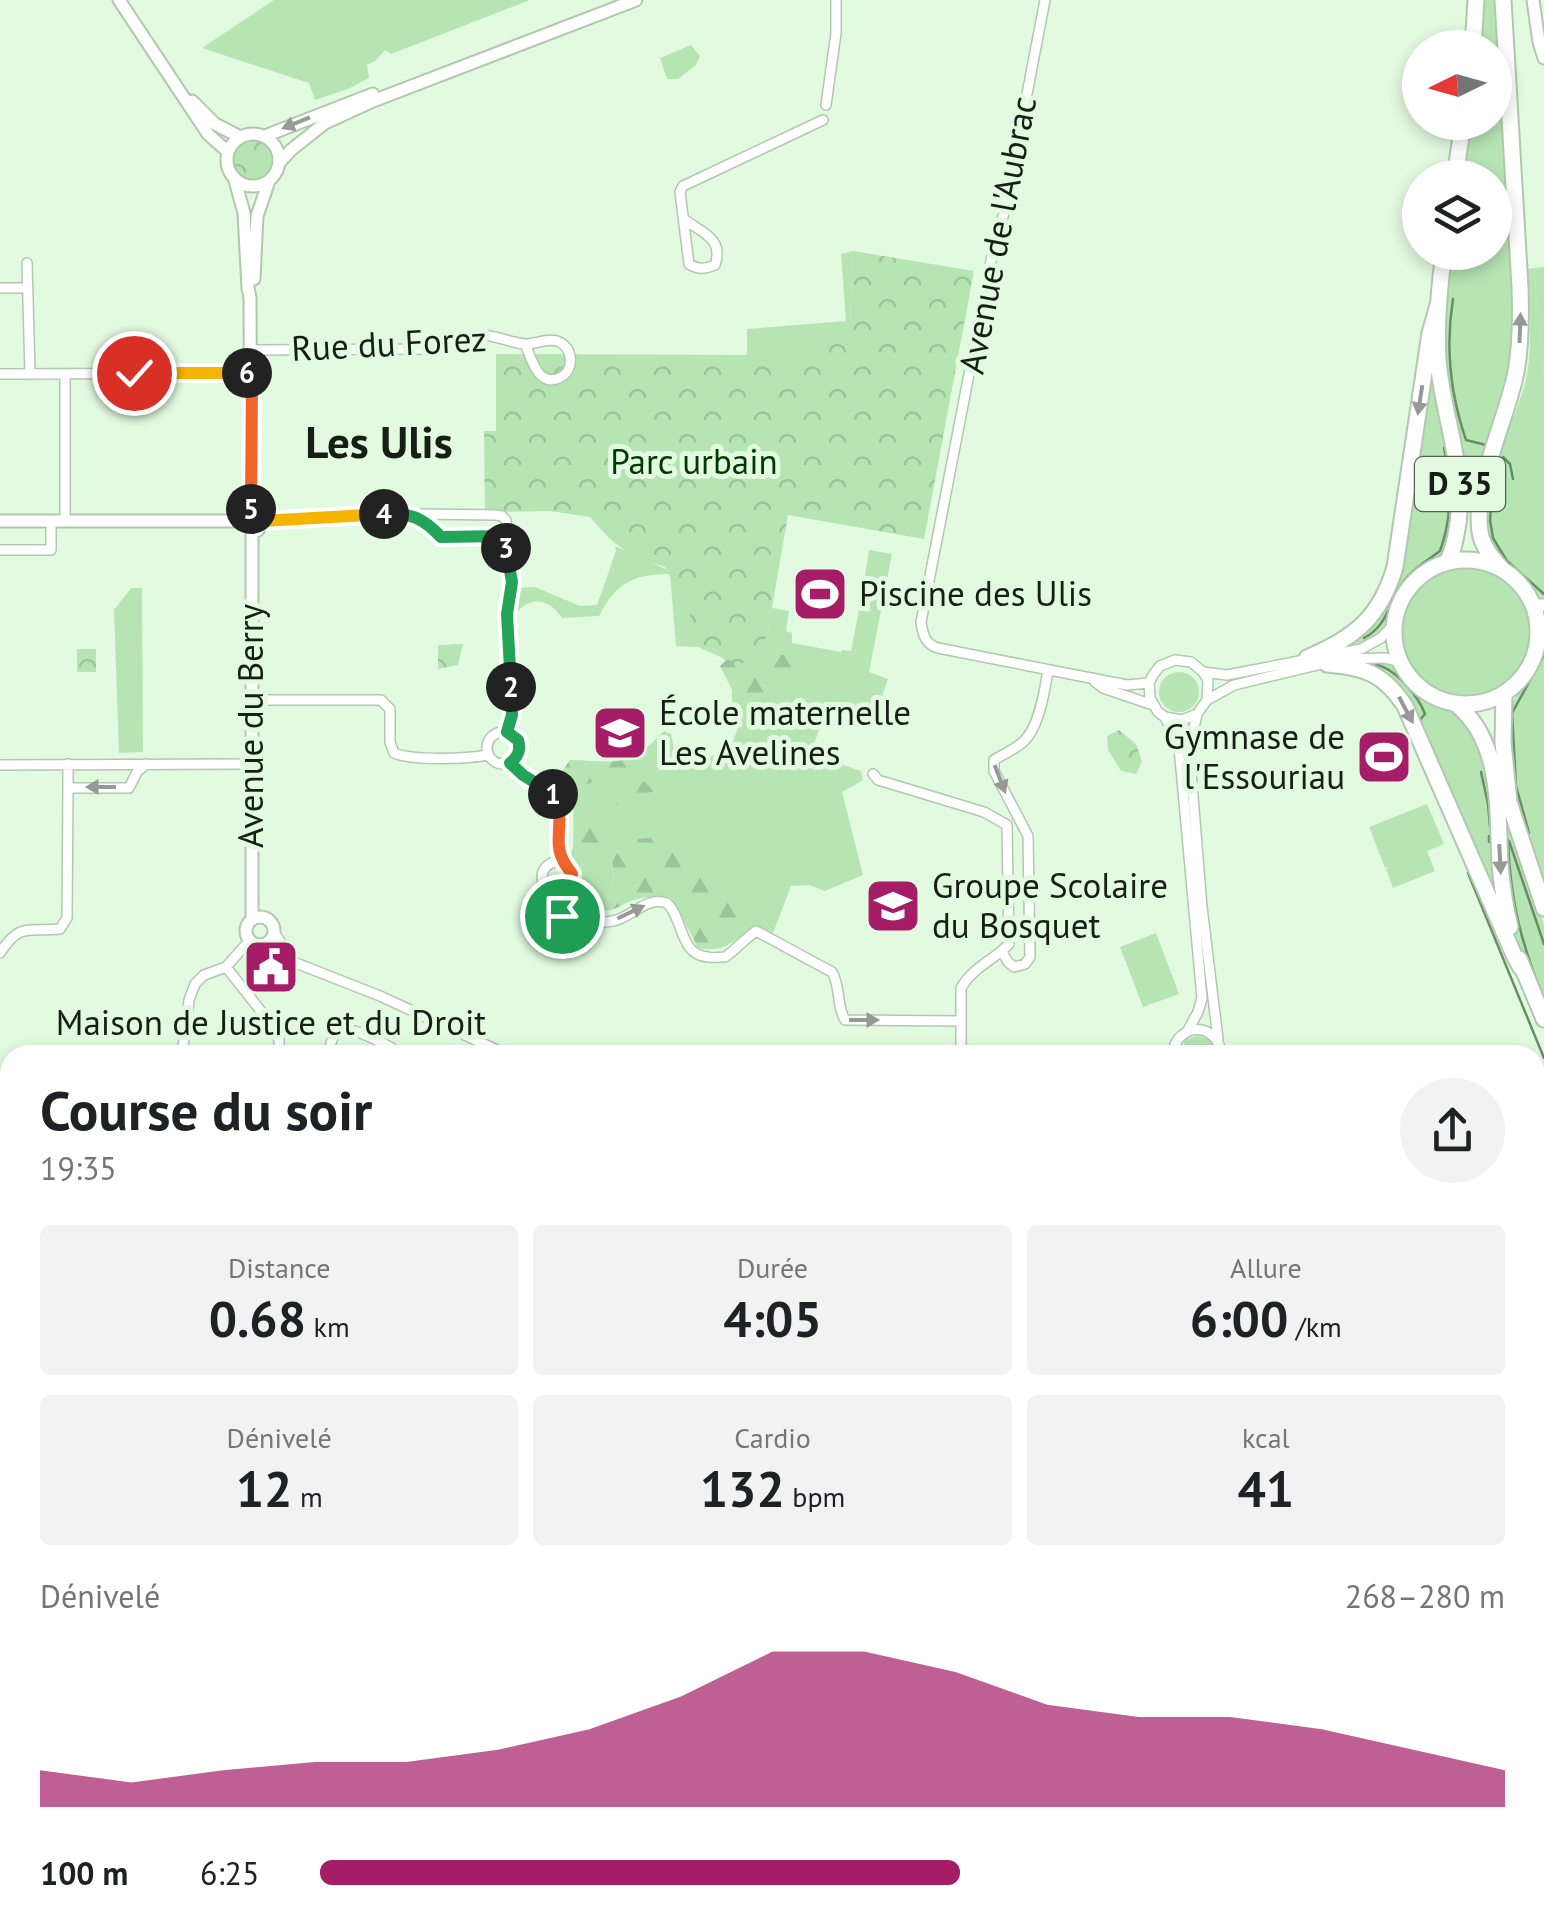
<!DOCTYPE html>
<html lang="fr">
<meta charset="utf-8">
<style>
body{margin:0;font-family:"PT Sans",sans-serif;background:#f2f2f2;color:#202124;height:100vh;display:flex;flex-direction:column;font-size:38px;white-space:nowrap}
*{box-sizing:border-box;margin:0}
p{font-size:32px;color:#757577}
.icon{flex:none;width:55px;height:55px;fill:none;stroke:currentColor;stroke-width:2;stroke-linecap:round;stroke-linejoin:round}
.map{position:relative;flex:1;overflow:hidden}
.sheet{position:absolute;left:0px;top:1045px;width:1545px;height:885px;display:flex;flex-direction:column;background:#fff;border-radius:30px 30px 0 0;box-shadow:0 5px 15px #0003}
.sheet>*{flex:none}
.needle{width:65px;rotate:265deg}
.fabs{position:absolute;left:1402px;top:30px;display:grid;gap:20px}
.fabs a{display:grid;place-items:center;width:110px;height:110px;border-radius:50%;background:#fff;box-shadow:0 5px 15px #0003;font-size:50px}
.pin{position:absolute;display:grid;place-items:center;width:85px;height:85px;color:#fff;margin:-42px;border:5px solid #fff;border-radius:50%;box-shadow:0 2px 10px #0007}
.km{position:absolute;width:50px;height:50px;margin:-25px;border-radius:50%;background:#222;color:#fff;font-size:28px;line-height:50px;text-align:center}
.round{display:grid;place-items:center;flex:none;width:105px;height:105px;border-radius:52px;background:#f2f2f2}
.summary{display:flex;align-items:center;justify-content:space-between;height:170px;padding:0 40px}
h1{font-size:55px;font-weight:700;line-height:75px}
.stats{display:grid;grid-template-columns:repeat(3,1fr);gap:15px;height:170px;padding:10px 40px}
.stats div{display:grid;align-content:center;border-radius:10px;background:#f2f2f2;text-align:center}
.stats b{font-size:50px;font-weight:700}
.stats small{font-size:28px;font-weight:400}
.stats p{font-size:28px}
.chart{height:280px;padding:20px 40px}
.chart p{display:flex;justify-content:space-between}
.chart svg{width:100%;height:180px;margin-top:10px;fill:#a51d67;opacity:.7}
ul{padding:0 40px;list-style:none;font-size:32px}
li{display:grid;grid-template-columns:160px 120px 1fr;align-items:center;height:75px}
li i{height:25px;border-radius:12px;background:#a51d67}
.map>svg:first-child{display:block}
.grass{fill:#b6e5b3}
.forest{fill:url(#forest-firs)}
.park{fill:url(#park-crowns)}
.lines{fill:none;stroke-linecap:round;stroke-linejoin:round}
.stream{stroke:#668f64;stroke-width:2.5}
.minor-casing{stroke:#b1c8af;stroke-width:12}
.tertiary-casing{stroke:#b1c8af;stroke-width:15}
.primary-casing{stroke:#b1c8af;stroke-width:19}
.minor{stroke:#fff;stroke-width:9}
.tertiary{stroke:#fff;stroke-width:11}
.primary{stroke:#fff;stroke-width:15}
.oneway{fill:#969a96}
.split-1-casing{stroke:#fff;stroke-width:20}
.split-2-casing{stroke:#fff;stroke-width:20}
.split-3-casing{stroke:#fff;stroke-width:20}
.split-4-casing{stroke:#fff;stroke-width:20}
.split-5-casing{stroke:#fff;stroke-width:20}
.split-6-casing{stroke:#fff;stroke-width:20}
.split-7-casing{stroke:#fff;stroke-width:20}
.split-1{stroke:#f0652b;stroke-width:12}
.split-2{stroke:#22a559;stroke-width:12}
.split-3{stroke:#22a559;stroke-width:12}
.split-4{stroke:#22a559;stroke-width:12}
.split-5{stroke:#f5b400;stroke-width:12}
.split-6{stroke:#f0652b;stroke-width:12}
.split-7{stroke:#f5b400;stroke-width:12}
.labels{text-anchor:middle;stroke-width:10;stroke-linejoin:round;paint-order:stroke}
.shield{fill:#e2fae0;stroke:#536052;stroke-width:2.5}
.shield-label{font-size:32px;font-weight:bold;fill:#161e15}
.street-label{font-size:35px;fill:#161e15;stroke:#e2fae0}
.park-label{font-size:35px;fill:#003a01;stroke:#e2fae0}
.poi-label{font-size:35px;fill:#161e15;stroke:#e2fae0;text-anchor:start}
.district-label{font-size:45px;font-weight:bold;fill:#161e15;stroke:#e2fae0}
</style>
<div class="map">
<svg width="1544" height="1930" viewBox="0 0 1544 1930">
<defs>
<pattern id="forest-firs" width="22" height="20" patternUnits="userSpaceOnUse" patternTransform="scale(2.5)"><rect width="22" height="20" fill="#b6e5b3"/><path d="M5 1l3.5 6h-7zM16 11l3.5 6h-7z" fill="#9cc499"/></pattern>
<pattern id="park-crowns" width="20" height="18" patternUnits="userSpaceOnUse" patternTransform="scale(2.5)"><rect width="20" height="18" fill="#b6e5b3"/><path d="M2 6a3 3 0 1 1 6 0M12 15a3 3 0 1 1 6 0" fill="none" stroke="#9cc499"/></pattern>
</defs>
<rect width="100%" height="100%" fill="#e2fae0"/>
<!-- grass -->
<path class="grass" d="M274 0H530L391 54 385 50 375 61 367 65 369 78 348 89 315 100 309 83 202 48Z
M1482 0H1497L1515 305 1513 343 1508 382 1474 506 1468 504 1461 442 1451 400 1445 364V290L1451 253 1495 252V178L1462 177 1470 123 1495 122V48L1479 47Z
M691 45 700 56 696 65 678 79H667L660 58Z
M853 251 850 325 799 355H747V329L846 321 841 254Z
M1534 268 1544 381V599C1535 593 1529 585 1522 577 1511 566 1496 559 1490 544 1470 498 1516 423 1526 379 1533 347 1529 302 1528 269Z
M1433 370C1444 422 1461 477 1450 530 1449 537 1448 546 1445 552 1439 563 1415 572 1404 586 1396 597 1395 610 1389 621 1378 641 1356 646 1337 650L1378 614 1429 372Z
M615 546 672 572 677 588 691 613 767 637 772 608 789 611 786 631 792 633V643L841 652 842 650 851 651 859 610 869 612 870 609 860 606 869 550 892 554 869 672 888 679 876 714 861 708 858 712 830 702 810 754 861 771 863 780 842 792 863 875 825 891 809 885 791 886 773 933 742 893 713 884 695 857 612 858 614 884 602 911 568 912 564 905C586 895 588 873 570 858L574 843 573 801 553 785 570 760C616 762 630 767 664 731L671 734 674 749 682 759 691 760 721 754 730 749 743 715 733 669 723 658 698 647 676 646 670 574C633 574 616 583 599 616L562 618C548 596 525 596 513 619L519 588 535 587 580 606 597 605 616 551Z
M1402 633a64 64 0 1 1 128 0a64 64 0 1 1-128 0Z
M131 588H142L143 752 119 753 114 610Z
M1544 649V890L1513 797 1508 708 1533 674Z
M1361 661C1404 661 1390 670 1418 694 1436 709 1464 709 1476 731 1480 739 1482 752 1484 761 1498 811 1499 864 1504 916L1405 698Z
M1159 692a20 20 0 1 1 40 0a20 20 0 1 1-40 0Z
M1502 803 1544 924V1013L1519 950 1511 918Z
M1427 804 1444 844 1427 851 1435 871 1393 888 1386 869 1389 867 1385 868 1369 827Z
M1156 933 1179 994 1143 1007 1120 947Z
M1196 1036C1208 1036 1215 1043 1216 1055H1180L1185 1040Z"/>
<!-- forest -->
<path class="forest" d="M1544 267V381L1534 268Z
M764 630 774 645 772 654 786 655 795 660 794 678 786 702 767 707 744 741H741L732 715V690L720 666 729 657 745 663 747 652Z
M570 760 609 762 629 760 628 774 589 783 566 795 553 785Z
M644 781 654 791 605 809 607 822 614 839 594 855 583 860 573 850 574 821H582L587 814 592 796 601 791Z
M690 833 695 857 713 884 742 893 773 933 753 927C732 942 725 953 698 948L675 903 670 897C655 895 640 897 626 903 617 908 613 911 602 911L614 884 612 858 622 841Z
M0 1777 10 1786V1911L0 1906Z
M26 1920H206L204 1930H44Z
M833 1920H1507L1516 1930H832Z"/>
<!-- park -->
<path class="park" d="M233 159a20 20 0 1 1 40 0a20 20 0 1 1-40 0Z
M853 251 974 271 924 539 788 515 767 637 740 666 689 639 690 613 665 567C625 554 617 548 590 517L550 511 485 512 484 431H496V354L799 355 850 325Z
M463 644 458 665 438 669V645Z
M77 649H96V672H77Z
M1119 730 1136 744 1142 761 1136 774 1121 771 1108 750 1107 736Z"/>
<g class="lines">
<!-- stream -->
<path class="stream" d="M1453 299C1445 348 1450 393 1466 440L1486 445
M1513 479 1510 464 1503 457 1492 495 1490 520 1493 538 1507 561 1544 594
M1364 638C1390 625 1389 597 1407 577 1416 567 1429 559 1440 551 1452 518 1452 482 1444 448
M1376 665C1394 667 1419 697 1425 714L1420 720
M1481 772 1488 804 1490 827
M1529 833 1516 786 1512 713 1544 655
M1508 840C1510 899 1521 944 1544 999
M1509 841 1544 944
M1489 842V836
M1468 873 1544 1058
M1391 1930 1394 1920"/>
<!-- minor casing -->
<g class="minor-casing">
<path id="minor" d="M1045 0 1004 214 996 235 921 622C923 635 925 644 938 648L1106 681 1127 685 1149 683
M826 105 836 33V0
M685 220C703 233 724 239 715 265 705 269 698 270 689 264L680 192 683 186 823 120
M27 263 30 374
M0 288H28
M252 350 433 349C449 347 462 336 478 335 495 334 509 343 525 344 536 344 546 338 557 341 573 346 576 371 559 378 538 388 531 357 525 344
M0 374 252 373
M65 374V521
M263 521 397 514 415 516 421 514 496 515 502 516 506 520 507 530 499 537H441L426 522 415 516
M503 535 512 583 507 614 512 715 507 732
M0 550H51V521
M1395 623 1381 638 1361 649 1227 675 1203 672 1191 662 1175 660 1160 666 1153 675 1149 683 1150 698 1158 712 1165 717 1182 720 1197 714 1207 700 1234 685 1342 659 1384 658 1394 660 1403 667
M1203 672 1208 680 1207 700
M1095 682 1103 688 1153 705
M252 700H381L390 709V742L394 753C414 761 466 759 488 755
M1197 715 1189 747 1202 907 1218 1039
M1165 717 1179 747 1202 998 1198 1012 1187 1032
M487 748a16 16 0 1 1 32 0a16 16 0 1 1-32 0Z
M510 763 517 771 557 799 560 805V852L563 863
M68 764V788H129L137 772 146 764
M0 765 252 764
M873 774 878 780 984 812 1007 825 1009 944C994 960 972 968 961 988V1055
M542 877a15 15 0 1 1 30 0a15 15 0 1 1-30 0Z
M556 893 557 911C567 921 599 924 613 921 633 917 646 896 667 903 684 919 679 955 708 957 710 958 723 957 725 957 731 954 747 937 756 931L832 972C841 987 836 1005 845 1020L961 1021
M1029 927 1075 928
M274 932 293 961
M262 946 268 952 380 996 508 1055
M1002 952 1008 962 1014 967 1025 964 1030 957 1028 836 994 771V760C1004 754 1015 749 1023 742 1039 728 1045 690 1048 670
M0 953C20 922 28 932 60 929L67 918 68 788
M226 967 272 1025 279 1040V1055
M182 1055 189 1000 195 984 204 975 226 967 249 941
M330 1055C329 1010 370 1037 392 1048
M1141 1055 1143 1053
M1172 1055C1177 1021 1217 1021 1222 1055
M0 1198 10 1207
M0 1276 10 1278
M0 1365 10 1367
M0 1416 10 1408
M0 1624C7 1636 6 1644 0 1655
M0 1690 10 1697"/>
</g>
<!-- tertiary casing -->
<g class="tertiary-casing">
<path id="tertiary" d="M119 0 208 134 228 152
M1533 0 1539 42 1544 58
M192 101 215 124 240 137
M227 160a26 26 0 1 1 52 0a26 26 0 1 1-52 0Z
M265 136 373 94
M279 163 291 150 325 123 373 101 636 0
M234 177 244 213 248 288 250 298 251 510
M254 279 257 216 269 181
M251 510 259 513 263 521 258 530 252 533
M0 521H240
M252 533V915L254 918
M1533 605H1544
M1538 641 1544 634
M246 931a14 14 0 1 1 28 0a14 14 0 1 1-28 0Z"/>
</g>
<!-- primary casing -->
<g class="primary-casing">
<path id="primary" d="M1473 48 1476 0
M1455 178 1463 122
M1444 252C1439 288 1436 324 1438 360 1443 420 1469 474 1456 535 1454 545 1452 555 1446 563
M1394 632a72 72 0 1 1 144 0a72 72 0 1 1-144 0Z
M1502 569C1493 559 1485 550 1481 537 1470 492 1507 419 1516 372 1521 344 1521 315 1520 287L1503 0
M1307 658C1354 638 1380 618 1395 567L1430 333 1438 305
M1327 664C1365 667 1384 674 1405 706L1514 955 1521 968
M1504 694 1503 742 1509 802 1544 908
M1456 704C1503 742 1497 810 1500 865 1502 886 1505 907 1510 927
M1519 959 1544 1019"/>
</g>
<!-- minor -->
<use href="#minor" class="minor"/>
<!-- tertiary -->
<use href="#tertiary" class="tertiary"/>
<!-- primary -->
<use href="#primary" class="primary"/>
</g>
<!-- one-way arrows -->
<defs><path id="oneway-solid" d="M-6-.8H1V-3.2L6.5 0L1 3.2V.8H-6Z" transform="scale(2.5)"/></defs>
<g class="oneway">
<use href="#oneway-solid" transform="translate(296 123) rotate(158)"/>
<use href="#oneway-solid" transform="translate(1520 328) rotate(-88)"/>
<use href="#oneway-solid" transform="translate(1420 400) rotate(99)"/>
<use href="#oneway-solid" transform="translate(1406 710) rotate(62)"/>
<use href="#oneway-solid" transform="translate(1000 779) rotate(69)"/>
<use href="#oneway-solid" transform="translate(101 787) rotate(-180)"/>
<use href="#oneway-solid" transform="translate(1500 859) rotate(87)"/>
<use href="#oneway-solid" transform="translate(631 912) rotate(-26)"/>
<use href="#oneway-solid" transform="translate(864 1020)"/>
</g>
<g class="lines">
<!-- split-1 casing -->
<g class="split-1-casing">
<path id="split-1" d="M553 794C567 815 552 841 563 860 565 865 569 869 572 874L569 887 561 892H556L558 911 562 916"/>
</g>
<!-- split-2 casing -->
<g class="split-2-casing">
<path id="split-2" d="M511 687 512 715 507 732 518 740C521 750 518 757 510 763L523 775 553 794"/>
</g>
<!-- split-3 casing -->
<g class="split-3-casing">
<path id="split-3" d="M506 548 512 582 507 614 511 687"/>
</g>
<!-- split-4 casing -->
<g class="split-4-casing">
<path id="split-4" d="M384 514C411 513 422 517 441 537L503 536 506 548"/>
</g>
<!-- split-5 casing -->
<g class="split-5-casing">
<path id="split-5" d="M251 509 259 513 262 521 384 514"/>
</g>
<!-- split-6 casing -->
<g class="split-6-casing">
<path id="split-6" d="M247 373H252V380L251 509"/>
</g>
<!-- split-7 casing -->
<g class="split-7-casing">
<path id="split-7" d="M134 373H247"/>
</g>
<!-- split-1 -->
<use href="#split-1" class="split-1"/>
<!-- split-2 -->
<use href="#split-2" class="split-2"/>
<!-- split-3 -->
<use href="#split-3" class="split-3"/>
<!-- split-4 -->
<use href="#split-4" class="split-4"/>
<!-- split-5 -->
<use href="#split-5" class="split-5"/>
<!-- split-6 -->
<use href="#split-6" class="split-6"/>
<!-- split-7 -->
<use href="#split-7" class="split-7"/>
</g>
<!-- icons -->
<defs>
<g id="stadium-square" transform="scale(2.875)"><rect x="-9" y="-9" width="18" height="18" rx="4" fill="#a51d67" stroke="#e2fae0"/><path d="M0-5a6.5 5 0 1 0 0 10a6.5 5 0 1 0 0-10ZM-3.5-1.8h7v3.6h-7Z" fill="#fff"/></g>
<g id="school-square" transform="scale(2.875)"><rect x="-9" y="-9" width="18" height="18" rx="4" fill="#a51d67" stroke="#e2fae0"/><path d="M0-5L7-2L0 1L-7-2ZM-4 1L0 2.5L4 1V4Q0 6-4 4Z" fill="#fff"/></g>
<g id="civic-square" transform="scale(2.875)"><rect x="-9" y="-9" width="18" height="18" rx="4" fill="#a51d67" stroke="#e2fae0"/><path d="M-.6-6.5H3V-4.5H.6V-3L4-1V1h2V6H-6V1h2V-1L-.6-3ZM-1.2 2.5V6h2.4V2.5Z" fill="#fff"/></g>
</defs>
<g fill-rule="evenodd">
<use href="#stadium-square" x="820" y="594"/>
<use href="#school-square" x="620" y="733"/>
<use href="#stadium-square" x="1384" y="757"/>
<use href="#school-square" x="893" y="906"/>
<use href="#civic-square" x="271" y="967"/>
</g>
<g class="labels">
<!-- shield labels -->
<rect class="shield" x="1415" y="457" width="90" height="54" rx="8"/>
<g class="shield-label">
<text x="1460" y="495">D 35</text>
</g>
<!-- street labels -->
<g class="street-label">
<text transform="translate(998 235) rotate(-79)" y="12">Avenue de l'Aubrac</text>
<text transform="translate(389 344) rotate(-3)" y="12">Rue du Forez</text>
<text transform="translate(251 726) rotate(-90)" y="12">Avenue du Berry</text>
</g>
<!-- park labels -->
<g class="park-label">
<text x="694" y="474">Parc urbain</text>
</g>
<!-- poi labels -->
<g class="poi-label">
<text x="859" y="606">Piscine des Ulis</text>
<text x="659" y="725">École maternelle<tspan x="659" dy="40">Les Avelines</tspan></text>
<text x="1345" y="749" text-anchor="end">Gymnase de<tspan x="1345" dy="40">l'Essouriau</tspan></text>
<text x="932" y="898">Groupe Scolaire<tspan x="932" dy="40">du Bosquet</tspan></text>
<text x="271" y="1035" text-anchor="middle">Maison de Justice et du Droit</text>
</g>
<!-- district labels -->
<g class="district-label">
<text x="379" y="458">Les Ulis</text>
</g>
</g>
</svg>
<div class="fabs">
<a><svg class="needle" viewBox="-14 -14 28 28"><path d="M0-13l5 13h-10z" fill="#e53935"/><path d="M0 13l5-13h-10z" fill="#757577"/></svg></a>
<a><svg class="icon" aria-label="layers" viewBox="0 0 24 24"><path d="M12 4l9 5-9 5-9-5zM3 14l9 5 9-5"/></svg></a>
</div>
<div class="pin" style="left:562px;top:916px;background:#1e9e55"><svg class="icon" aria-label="arrive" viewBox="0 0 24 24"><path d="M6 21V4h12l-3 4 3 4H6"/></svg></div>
<div class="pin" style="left:134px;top:373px;background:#d93025"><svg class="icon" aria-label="check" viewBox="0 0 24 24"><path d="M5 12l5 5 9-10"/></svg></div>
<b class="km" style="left:553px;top:794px">1</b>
<b class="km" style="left:511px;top:687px">2</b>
<b class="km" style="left:506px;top:548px">3</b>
<b class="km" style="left:384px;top:514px">4</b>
<b class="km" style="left:251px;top:509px">5</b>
<b class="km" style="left:247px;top:373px">6</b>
<section class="sheet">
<div class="summary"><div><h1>Course du soir</h1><p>19:35</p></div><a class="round"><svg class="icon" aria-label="share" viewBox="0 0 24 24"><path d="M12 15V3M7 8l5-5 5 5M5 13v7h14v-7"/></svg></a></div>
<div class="stats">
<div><p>Distance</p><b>0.68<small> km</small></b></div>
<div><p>Durée</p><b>4:05</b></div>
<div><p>Allure</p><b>6:00<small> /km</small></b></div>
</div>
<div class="stats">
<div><p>Dénivelé</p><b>12<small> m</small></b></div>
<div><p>Cardio</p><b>132<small> bpm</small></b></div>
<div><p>kcal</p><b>41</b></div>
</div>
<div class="chart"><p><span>Dénivelé</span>268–280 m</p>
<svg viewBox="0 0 160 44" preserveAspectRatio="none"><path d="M0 44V35L10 38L20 35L30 33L40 33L50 30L60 25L70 17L80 6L90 6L100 11L110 19L120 22L130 22L140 25L150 30L160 35V44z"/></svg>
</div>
<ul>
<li><b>100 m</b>6:25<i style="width:54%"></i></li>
</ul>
</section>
</div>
